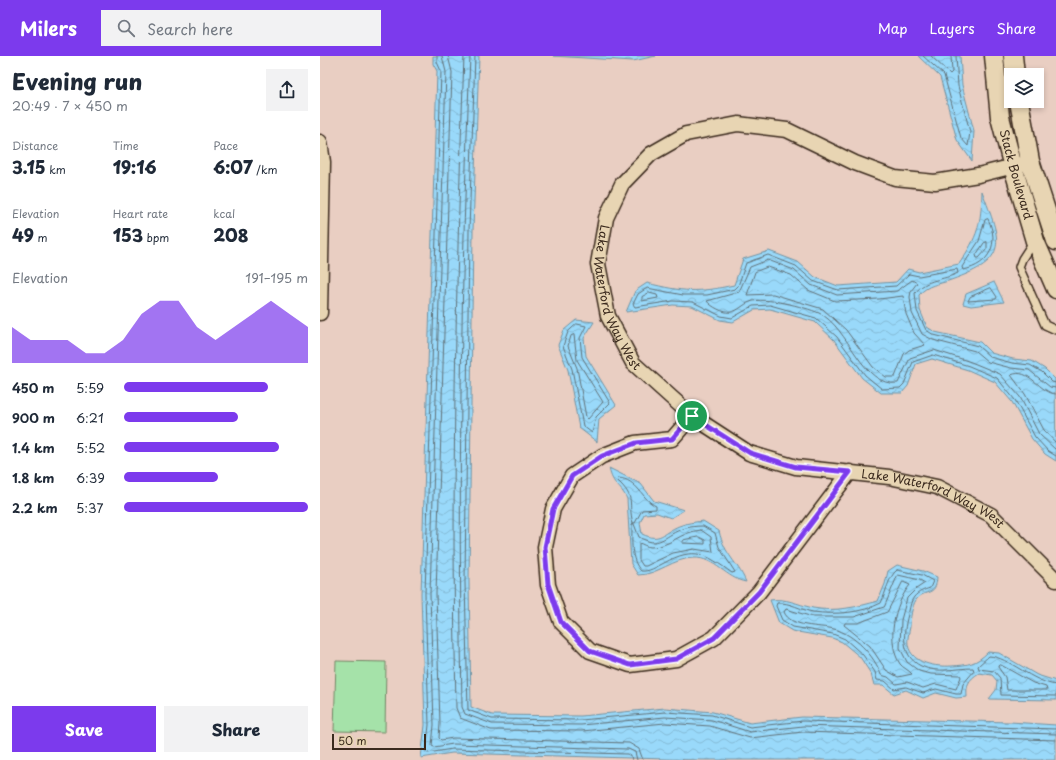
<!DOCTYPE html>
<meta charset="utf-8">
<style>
body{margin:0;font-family:"Playpen Sans",sans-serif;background:#f2f2f3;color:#1f2937;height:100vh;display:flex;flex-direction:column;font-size:15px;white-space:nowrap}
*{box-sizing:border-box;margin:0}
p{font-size:13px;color:#747a83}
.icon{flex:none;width:22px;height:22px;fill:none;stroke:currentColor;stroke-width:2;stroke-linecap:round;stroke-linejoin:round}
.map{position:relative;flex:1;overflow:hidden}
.drawer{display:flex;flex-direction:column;background:#fff;width:320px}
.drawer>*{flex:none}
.buttons{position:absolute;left:684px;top:12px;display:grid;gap:8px}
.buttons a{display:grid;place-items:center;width:40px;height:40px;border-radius:0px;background:#fff;box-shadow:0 2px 6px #0003;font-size:20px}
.scale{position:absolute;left:12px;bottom:10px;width:94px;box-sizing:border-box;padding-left:4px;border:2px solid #3b2a1e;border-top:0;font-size:11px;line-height:14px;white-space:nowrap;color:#3b2a1e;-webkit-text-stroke:3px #e8d5b3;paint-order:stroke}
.pin{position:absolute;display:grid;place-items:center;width:34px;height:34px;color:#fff;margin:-17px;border:2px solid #fff;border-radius:50%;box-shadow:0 1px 4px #0007}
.round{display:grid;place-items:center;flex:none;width:42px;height:42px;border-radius:0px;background:#f2f2f3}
.headline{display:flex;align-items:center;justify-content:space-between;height:68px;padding:0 12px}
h1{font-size:22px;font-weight:800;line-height:30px}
.metrics{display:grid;grid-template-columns:repeat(3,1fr);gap:6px;height:68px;padding:4px 12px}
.metrics div{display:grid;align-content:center}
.metrics b{font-size:17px;font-weight:800}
.metrics small{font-size:11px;font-weight:400}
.metrics p{font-size:11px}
.chart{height:112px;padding:8px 12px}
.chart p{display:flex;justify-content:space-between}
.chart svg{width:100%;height:72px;margin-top:4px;fill:#7c3aed;opacity:.7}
.action{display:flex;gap:8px;margin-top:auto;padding:8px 12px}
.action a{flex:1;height:46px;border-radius:0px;background:#7c3aed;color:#fff;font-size:16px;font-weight:800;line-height:46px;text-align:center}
.action a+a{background:#f2f2f3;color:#1f2937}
ul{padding:0 12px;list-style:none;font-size:13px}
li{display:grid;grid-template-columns:64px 48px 1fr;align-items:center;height:30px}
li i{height:10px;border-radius:5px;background:#7c3aed}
header{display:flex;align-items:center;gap:24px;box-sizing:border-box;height:56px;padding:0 20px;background:#7c3aed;color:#fff}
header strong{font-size:19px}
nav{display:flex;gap:22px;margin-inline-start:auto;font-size:14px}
.search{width:280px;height:36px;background:#f2f2f3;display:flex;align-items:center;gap:10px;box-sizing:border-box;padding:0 14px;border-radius:0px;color:#747a83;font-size:15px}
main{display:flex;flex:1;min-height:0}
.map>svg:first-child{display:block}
.green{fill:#a5e2a9;stroke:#708664}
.water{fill:url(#water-waves);stroke:#7393a2}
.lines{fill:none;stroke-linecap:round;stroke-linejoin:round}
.shore{stroke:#617076;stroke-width:1}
.service-casing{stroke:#3b2a1e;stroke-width:10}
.minor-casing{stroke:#3b2a1e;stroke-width:17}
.tertiary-casing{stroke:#3b2a1e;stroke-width:21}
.service{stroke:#e8d5b3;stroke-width:7}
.minor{stroke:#e8d5b3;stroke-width:14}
.tertiary{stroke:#e8d5b3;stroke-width:18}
.route-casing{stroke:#fff;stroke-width:8}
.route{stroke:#7c3aed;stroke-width:5}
.labels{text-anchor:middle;stroke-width:4;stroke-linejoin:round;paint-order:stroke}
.street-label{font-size:12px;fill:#3b2a1e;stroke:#e8d5b3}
</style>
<header>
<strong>Milers</strong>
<div class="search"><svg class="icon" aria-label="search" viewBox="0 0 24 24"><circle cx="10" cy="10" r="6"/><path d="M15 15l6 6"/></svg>Search here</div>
<nav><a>Map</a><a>Layers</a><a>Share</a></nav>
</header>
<main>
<section class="drawer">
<div class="headline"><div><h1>Evening run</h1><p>20:49 · 7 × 450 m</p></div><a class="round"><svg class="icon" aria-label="share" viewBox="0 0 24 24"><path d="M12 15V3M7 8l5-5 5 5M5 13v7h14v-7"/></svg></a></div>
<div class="metrics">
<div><p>Distance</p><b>3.15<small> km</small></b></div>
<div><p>Time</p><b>19:16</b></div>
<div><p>Pace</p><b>6:07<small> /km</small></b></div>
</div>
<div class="metrics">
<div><p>Elevation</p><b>49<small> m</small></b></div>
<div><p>Heart rate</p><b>153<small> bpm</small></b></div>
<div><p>kcal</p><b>208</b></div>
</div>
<div class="chart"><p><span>Elevation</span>191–195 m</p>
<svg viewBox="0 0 160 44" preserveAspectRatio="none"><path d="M0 44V22L10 30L20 30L30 30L40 38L50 38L60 30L70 14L80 6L90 6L100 22L110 30L120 22L130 14L140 6L150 14L160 22V44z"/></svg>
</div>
<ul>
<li><b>450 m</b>5:59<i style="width:78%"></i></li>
<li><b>900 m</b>6:21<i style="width:62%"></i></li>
<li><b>1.4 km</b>5:52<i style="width:84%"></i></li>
<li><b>1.8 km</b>6:39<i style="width:51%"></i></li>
<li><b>2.2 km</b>5:37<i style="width:100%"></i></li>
</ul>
<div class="action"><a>Save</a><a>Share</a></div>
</section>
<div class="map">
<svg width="736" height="704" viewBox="0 0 736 704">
<defs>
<pattern id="water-waves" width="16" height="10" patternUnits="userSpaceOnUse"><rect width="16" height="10" fill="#99d9fa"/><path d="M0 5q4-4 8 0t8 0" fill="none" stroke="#85bad6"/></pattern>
</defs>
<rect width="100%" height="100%" fill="#e9cec2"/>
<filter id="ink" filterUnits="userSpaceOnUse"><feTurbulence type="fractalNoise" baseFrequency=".025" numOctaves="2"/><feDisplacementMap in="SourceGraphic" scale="8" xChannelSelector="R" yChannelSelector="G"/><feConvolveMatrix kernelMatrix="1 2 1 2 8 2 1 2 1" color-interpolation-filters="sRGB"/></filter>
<g filter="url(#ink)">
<!-- green -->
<path class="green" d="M16 605 66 606 65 676 14 675Z"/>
<!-- water -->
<path class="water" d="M113 0H159L153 174 149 526 151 651 172 659 261 660 345 652 393 656 430 667 482 661 690 666 736 669V704H382L132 697 101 702 105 669 101 538 117 15 113 8Z
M233 0H336L313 5Z
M598 0H640L642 29 654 75 652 105 637 84 620 21Z
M662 135C681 186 691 203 631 224 618 229 608 228 599 239L600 254 607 271 615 276 660 286 671 297 693 303 712 305 725 313 735 323 736 405 725 398 712 383 692 346 675 326 648 314 612 303 596 308 588 330 582 337H561L542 322 514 284 495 266 450 253 434 254 413 266 400 264 372 250 353 249 306 256 315 235 327 227C363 236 377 237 414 229L423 203 449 195 478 206 495 221 518 230 576 226 588 213 599 216 639 208C658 180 661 169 662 135Z
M674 226 684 246 651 250 643 248 646 238Z
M256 264 274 266 264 282 266 300 296 349 279 363 277 386 259 372 248 314 238 289 244 274Z
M289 412 321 428 334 445 364 454 351 462 337 457 324 458 320 467 322 478C341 487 343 476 359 470 366 467 375 466 383 465L399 475C405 500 417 505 426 526 407 523 394 501 374 502 353 502 338 519 318 519L311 508 307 443C300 428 293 431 289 412Z
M577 509 603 515 617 521C616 542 605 532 596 544 592 550 590 563 590 571 589 576 587 584 588 589 592 608 616 611 632 610 648 609 656 608 668 596L679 597 717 619 736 625V644L669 643 676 634 677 625 672 619 659 617C648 624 646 629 647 641L636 642 616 637 603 642 586 634 574 638 563 629H554L551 618 540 601 522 586 512 582 472 575 459 567 450 544C467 542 476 548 493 552 514 556 538 551 558 545L565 528 568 515Z"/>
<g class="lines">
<!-- shore -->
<path class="shore" d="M117 0V6L121 15 105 538 109 669 106 696 108 697 132 693 307 698 311 700 312 704
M122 0 126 16 110 538 114 669 112 690 114 691 133 688 308 693 315 696 317 704
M128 0 132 16 116 538 120 668 119 682 121 684 133 682 309 687 319 693 323 704
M144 0C136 217 131 435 136 652L140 662 171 674 262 675 345 667 390 670 430 682 483 676 736 684
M150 0C141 217 138 434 142 651L145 658 172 668 261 669 345 661 392 664 430 676 483 670 736 678
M155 0 149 174 145 526 148 654 172 663 261 664 345 656 392 659 430 671 483 665 736 673
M603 0 624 19 641 82 648 90 650 76 638 30 636 0
M611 0 630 18 632 16 631 0
M668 163C680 187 670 209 643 214L642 211 659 185 665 164Z
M667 186V193L659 202H657L656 199 664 187Z
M448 211 471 219 488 234 515 245 559 243 583 240 586 258 594 277 605 289 589 294 584 298 575 321H566L553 311 526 274 503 253 453 238 427 239 435 216Z
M671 232 677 241 676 243 648 245 650 241Z
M329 237 337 239 338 242 322 245V241Z
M257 268 266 270 260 282 262 301 290 347 276 361 272 377 263 370 252 313 243 290 248 276Z
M254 279 257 304 283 346 268 363 266 361 257 312 248 290 251 280Z
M736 327 732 326 722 316 710 309 692 307 670 301 658 290 614 279 606 274 597 255 595 237C607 222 622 225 638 217L637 213 599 220 589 218 576 230 518 234 493 225 476 210 448 199 426 207 418 230 415 233 387 239H363L327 232 318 238 313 248 315 251 353 245 373 246 401 260 412 262 433 250 450 249 496 262 517 281 545 319 562 333 580 332 584 328 593 306 613 299 649 310 677 322 695 344 715 381 728 395 736 400
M736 332 730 331 709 314 691 312 668 306 655 295 613 284 602 278 592 257 590 241 591 235 597 227 592 224 577 235 517 239 491 229 474 214 448 204 430 211 419 236 387 245C390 250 405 258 411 256 418 255 424 248 430 246 444 240 485 251 499 257 529 271 542 332 578 327L590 302 614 294 651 306 680 318 700 341 719 378 736 394
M736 338C719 337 710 311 691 319L705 338 724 374 736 387
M298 422C318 423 322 444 336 450V453L322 454 315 467H313C307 446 317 443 298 425Z
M314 468 319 481C339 493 344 480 360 474 367 471 375 470 383 470L395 477 399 491 415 516 412 517C386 498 375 490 344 507 336 511 329 516 321 515 310 503 312 485 312 469Z
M381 474 391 481 393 496 374 493 353 497 326 510H323L319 504V487C323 488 326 491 331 491 351 491 359 476 381 474Z
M379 481 385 484V488L362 487 364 484Z
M577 514 602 519 613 525 610 532C604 534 598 536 594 541 591 544 590 551 589 555 583 575 580 600 601 610 618 618 636 612 653 612L654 615 643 628 641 638H636L616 633 603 637 586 631 574 633 565 625 557 624 555 616 543 599 525 583 513 578 473 571 462 564 456 550 457 547C470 546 481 554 493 556 515 559 542 557 561 547 566 537 568 521 577 514Z
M578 519 600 524 605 527 596 533 587 542 581 564 580 592 587 606 599 615 611 618 640 619 641 621 636 633 616 628 603 632 587 626 576 628 568 621 561 619C555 600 534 578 514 573 499 569 471 572 464 556L466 553 493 561H534L564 551Z
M583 526 590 529C574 548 566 586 580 608 583 612 589 614 592 618L578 621 566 614 550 590 524 569 525 567H538L567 556Z
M681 609 713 627 726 631 727 634H687L685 621 678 611Z
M736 629C712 626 689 601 669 600L658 610 659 613 674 615 680 622 681 639 736 640"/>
<!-- service casing -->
<g class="service-casing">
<path id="service" d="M713 186 702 203 699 211 725 269 736 274"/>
</g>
<!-- minor casing -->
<g class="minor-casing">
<g id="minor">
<path d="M0 86 3 106 0 257"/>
<path id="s1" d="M702 108 658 119 615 126 575 122 535 107 467 74 418 68 366 78 331 98 302 128 286 162 278 208 288 260 313 307 372 360 429 397 476 411 569 421 617 431 671 459 736 524"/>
<path d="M372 360 352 383 315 387 282 400 252 420 233 453 225 491 228 529 241 566 270 595 310 609 356 603 394 582 439 536 530 416"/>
</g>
</g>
<!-- tertiary casing -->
<g class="tertiary-casing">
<g id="tertiary">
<path id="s2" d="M674 0 680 61 693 111 715 185 736 233"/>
<path d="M693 0 695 19"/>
<path d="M699 45 710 105 736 185"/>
</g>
</g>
<!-- service -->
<use href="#service" class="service"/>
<!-- minor -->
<use href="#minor" class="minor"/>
<!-- tertiary -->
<use href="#tertiary" class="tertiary"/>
</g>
</g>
<g class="lines" filter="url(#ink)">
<!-- route casing -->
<g class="route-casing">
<path id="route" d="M372 360 430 397 476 411 530 416 439 536 394 582 356 603 310 609 270 595 241 566 228 528 225 491 233 453 252 420 282 400 316 387 352 383Z"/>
</g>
<!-- route -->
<use href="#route" class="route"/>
</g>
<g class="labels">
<!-- street labels -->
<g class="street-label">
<text dy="4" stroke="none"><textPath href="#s2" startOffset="121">Stack Boulevard</textPath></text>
<text dy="4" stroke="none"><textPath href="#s1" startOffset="553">Lake Waterford Way West</textPath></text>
<text dy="4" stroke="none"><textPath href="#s1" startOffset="961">Lake Waterford Way West</textPath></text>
</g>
</g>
</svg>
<div class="buttons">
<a><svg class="icon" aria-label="layers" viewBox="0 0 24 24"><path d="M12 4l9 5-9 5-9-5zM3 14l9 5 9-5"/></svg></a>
</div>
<div class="scale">50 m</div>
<div class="pin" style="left:372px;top:360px;background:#1e9e55"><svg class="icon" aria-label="arrive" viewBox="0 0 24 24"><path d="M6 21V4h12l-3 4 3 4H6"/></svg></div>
</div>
</main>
